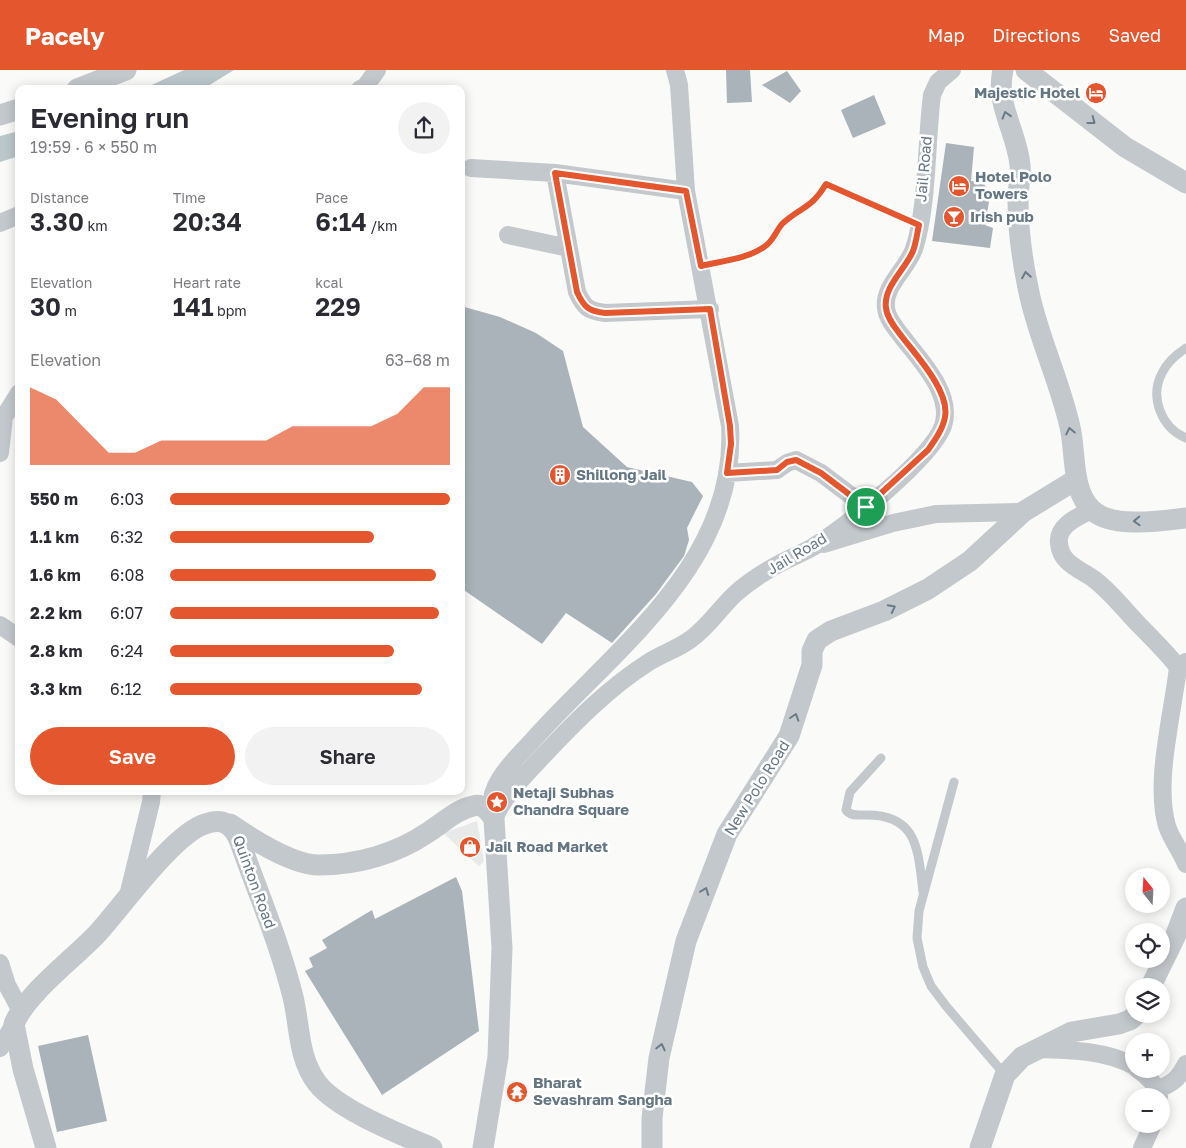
<!DOCTYPE html>
<meta charset="utf-8">
<style>
body{margin:0;font-family:"Golos Text",sans-serif;background:#f2f2f3;color:#2b2b33;height:100vh;display:flex;flex-direction:column;font-size:19px;white-space:nowrap}
*{box-sizing:border-box;margin:0}
p{font-size:16px;color:#7c7c81}
.icon{flex:none;width:28px;height:28px;fill:none;stroke:currentColor;stroke-width:2;stroke-linecap:round;stroke-linejoin:round}
.map{position:relative;flex:1;overflow:hidden}
.drawer{position:absolute;left:15px;top:15px;width:450px;height:710px;display:flex;flex-direction:column;background:#fff;border-radius:10px;box-shadow:0 2px 12px #0003}
.drawer>*{flex:none}
.needle{width:32px;rotate:342deg}
.fabs{position:absolute;left:1125px;top:798px;display:grid;gap:10px}
.fabs a{display:grid;place-items:center;width:45px;height:45px;border-radius:50%;background:#fff;box-shadow:0 2px 12px #0003;font-size:25px}
.pin{position:absolute;display:grid;place-items:center;width:42px;height:42px;color:#fff;margin:-21px;border:2px solid #fff;border-radius:50%;box-shadow:0 1px 5px #0007}
.round{display:grid;place-items:center;flex:none;width:52px;height:52px;border-radius:26px;background:#f2f2f3}
.overview{display:flex;align-items:center;justify-content:space-between;height:85px;padding:0 15px}
h1{font-size:28px;font-weight:600;line-height:38px}
.figures{display:grid;grid-template-columns:repeat(3,1fr);gap:8px;height:85px;padding:5px 15px}
.figures div{display:grid;align-content:center}
.figures b{font-size:25px;font-weight:600}
.figures small{font-size:14px;font-weight:400}
.figures p{font-size:14px}
.chart{height:140px;padding:10px 15px}
.chart p{display:flex;justify-content:space-between}
.chart svg{width:100%;height:90px;margin-top:5px;fill:#e4572e;opacity:.7}
.button{display:flex;gap:10px;margin-top:auto;padding:10px 15px}
.button a{flex:1;height:58px;border-radius:30px;background:#e4572e;color:#fff;font-size:20px;font-weight:600;line-height:58px;text-align:center}
.button a+a{background:#f2f2f3;color:#2b2b33}
ul{padding:0 15px;list-style:none;font-size:16px}
li{display:grid;grid-template-columns:80px 60px 1fr;align-items:center;height:38px}
li i{height:12px;border-radius:6px;background:#e4572e}
header{display:flex;align-items:center;gap:30px;box-sizing:border-box;height:70px;padding:0 25px;background:#e4572e;color:#fff}
header strong{font-size:24px}
nav{display:flex;gap:28px;margin-inline-start:auto;font-size:18px}
.map>svg:first-child{display:block}
.built{fill:#e8e9e9}
.water{fill:#bbc7cb}
.building{fill:#aab3b9}
.lines{fill:none;stroke-linecap:round;stroke-linejoin:round}
.service{stroke:#c3c8cc;stroke-width:9}
.minor{stroke:#c3c8cc;stroke-width:18}
.tertiary{stroke:#c3c8cc;stroke-width:21}
.oneway{stroke:#6a7a87}
.route-casing{stroke:#fff;stroke-width:10}
.route{stroke:#e4572e;stroke-width:6}
.labels{text-anchor:middle;stroke-width:5;stroke-linejoin:round;paint-order:stroke}
.poi-label{font-size:15px;font-weight:bold;fill:#657683;stroke:#fff;text-anchor:start}
.street-label{font-size:15px;fill:#657683;stroke:#fff}
</style>
<header>
<strong>Pacely</strong>
<nav><a>Map</a><a>Directions</a><a>Saved</a></nav>
</header>
<div class="map">
<svg width="1186" height="1078" viewBox="0 0 1186 1078">
<rect width="100%" height="100%" fill="#fafaf8"/>
<!-- built -->
<path class="built" d="M477 751 484 792 479 796 443 763Z"/>
<!-- water -->
<path class="water" d="M184 0H234L203 19H143Z
M19 61V86L0 92V66Z"/>
<!-- building -->
<path class="building" d="M726 0H750L752 32 727 33Z
M787 1 801 21 790 33 762 15Z
M874 25 886 54 853 68 841 40Z
M946 73 974 77 971 111H983L990 126 985 155 993 158 990 178 932 171Z
M461 236 500 247 536 263 563 281 583 357 627 397 692 412 703 426 687 458 689 470 684 486 656 524 612 573 566 543 542 574 461 518Z
M456 807 462 821 479 961 382 1025 305 901 313 897 309 888 327 878 322 870 372 840 375 849Z
M88 965 107 1051 57 1062 38 976Z"/>
<g class="lines">
<!-- service -->
<path class="service" d="M701 196C723 190 753 188 770 172 776 167 778 158 783 153 802 136 811 139 826 114L919 155
M1186 278C1177 284 1167 292 1162 303 1149 328 1162 358 1186 368
M881 688 850 722 846 740C850 746 857 745 863 745 917 743 918 778 923 822
M954 712 919 841 917 868 923 897 931 916 946 936 1005 1005"/>
<!-- minor -->
<path class="minor" d="M360 19 365 17 377 0
M471 98 555 103 686 121
M555 103 577 222C584 237 588 241 605 243L710 239
M0 153 19 145
M508 165 569 178
M0 383 4 347 19 323
M727 403 777 400 787 393 796 390 821 403 866 437
M1091 440C1078 447 1057 455 1059 473 1060 494 1082 500 1095 510 1113 524 1126 542 1141 557 1154 570 1166 582 1178 597
M824 474 893 453 936 444 1023 442
M0 555 19 568
M1186 592 1178 597C1173 643 1154 712 1167 756 1171 769 1181 781 1186 794
M491 744C488 713 513 692 532 671 614 579 738 493 730 356L686 121 679 15 675 0
M494 749C504 725 524 707 541 688 574 653 608 618 649 592 663 583 678 579 691 569 708 557 720 538 735 524 745 515 758 506 770 499 784 490 799 485 813 477 845 457 931 389 943 356 954 323 918 288 900 264 894 256 887 248 886 238 883 216 907 199 914 179 928 136 926 72 932 25L938 12 952 0
M128 826 151 732 152 721
M0 893 7 915 21 941
M0 978 14 954
M1038 979C1069 980 1106 980 1134 996
M1137 999C1148 1006 1156 1014 1159 1026
M1157 1019C1173 1014 1179 1008 1186 994
M1142 1078 1153 1054"/>
<!-- tertiary -->
<path class="tertiary" d="M1003 0C995 35 1017 62 1020 95 1021 107 1018 118 1018 129 1018 161 1023 196 1030 227 1040 271 1060 312 1070 357 1076 382 1071 419 1091 439 1110 459 1161 451 1186 448
M1026 0 1125 77 1186 113
M77 19 126 0
M0 45 19 39
M230 754C252 769 292 795 319 795 357 795 396 784 427 763 442 754 455 740 473 736 482 733 489 741 494 749L502 878 498 987 483 1078
M1151 916 1175 867 1186 838
M46 1078 23 999 14 954C26 924 73 889 96 865 121 838 173 764 205 754 224 747 234 756 240 772 258 823 280 874 293 927 300 956 298 988 317 1013 338 1040 400 1064 432 1078
M652 1078V1048L659 988 686 871 727 764 789 666 812 595V581L817 570 831 561 884 541 928 519 970 491 1023 442 1077 409
M980 1078 1005 1005 1022 987 1072 962 1119 954 1130 950 1137 944"/>
</g>
<!-- one-way arrows -->
<defs><path id="oneway-chevron" d="M-2-3.5L2.5 0L-2 3.5" fill="none" stroke-width="1.6" stroke-linecap="round" stroke-linejoin="round" transform="scale(1.25)"/></defs>
<g class="oneway">
<use href="#oneway-chevron" transform="translate(1006 45) rotate(-107)"/>
<use href="#oneway-chevron" transform="translate(1092 51) rotate(37)"/>
<use href="#oneway-chevron" transform="translate(1026 205) rotate(-99)"/>
<use href="#oneway-chevron" transform="translate(1070 361) rotate(-102)"/>
<use href="#oneway-chevron" transform="translate(1137 451) rotate(178)"/>
<use href="#oneway-chevron" transform="translate(892 538) rotate(-27)"/>
<use href="#oneway-chevron" transform="translate(795 647) rotate(-72)"/>
<use href="#oneway-chevron" transform="translate(705 821) rotate(-69)"/>
<use href="#oneway-chevron" transform="translate(661 977) rotate(-77)"/>
</g>
<g class="lines">
<!-- route casing -->
<g class="route-casing">
<path id="route" d="M555 103 686 121 701 196C721 191 747 189 764 177 774 171 776 160 783 153 802 136 811 139 826 114L919 155C917 164 916 173 913 181 905 200 883 217 886 238 887 249 897 260 903 268 917 286 950 322 945 347 943 359 935 370 928 380L866 437 821 403 796 390 787 392 777 400 727 403 731 374 730 356 710 239 605 243C588 241 584 237 577 222Z"/>
</g>
<!-- route -->
<use href="#route" class="route"/>
</g>
<!-- icons -->
<defs>
<g id="hotel-disc" transform="scale(1.125)"><circle r="9.5" fill="#e4572e" stroke="#fff"/><path d="M-6-4.5h1.5V1H6V5H4.5V3h-9V5H-6ZM-4 0a1.8 1.8 0 1 1 3.6 0ZM.5 0V-2.5h3Q6-2.5 6 0Z" fill="#fff"/></g>
<g id="bar-disc" transform="scale(1.125)"><circle r="9.5" fill="#e4572e" stroke="#fff"/><path d="M-6-5H6L.8 .8V4.5H3.5V6h-7V4.5H-.8V.8Z" fill="#fff"/></g>
<g id="building-disc" transform="scale(1.125)"><circle r="9.5" fill="#e4572e" stroke="#fff"/><path d="M-4-6H4V6H1V3H-1V6H-4ZM-2.5-4.3h1.7v1.8h-1.7ZM.8-4.3h1.7v1.8H.8ZM-2.5-1h1.7V.8h-1.7ZM.8-1h1.7V.8H.8Z" fill="#fff"/></g>
<g id="sight-disc" transform="scale(1.125)"><circle r="9.5" fill="#e4572e" stroke="#fff"/><path d="M0-6L1.8-2.2L6-1.7L2.9 1.2L3.7 5.4L0 3.3L-3.7 5.4L-2.9 1.2L-6-1.7L-1.8-2.2Z" fill="#fff"/></g>
<g id="shop-disc" transform="scale(1.125)"><circle r="9.5" fill="#e4572e" stroke="#fff"/><path d="M-5-2.5h2.3a2.7 3.5 0 0 1 5.4 0H5L5.5 6h-11ZM-1.5-2.5h3a1.5 2.3 0 0 0-3 0Z" fill="#fff"/></g>
<g id="temple-disc" transform="scale(1.125)"><circle r="9.5" fill="#e4572e" stroke="#fff"/><path d="M0-6L5-2H3V0L6.5 2.5H4V6H1.5V3h-3V6H-4V2.5H-6.5L-3 0V-2H-5Z" fill="#fff"/></g>
</defs>
<g fill-rule="evenodd">
<use href="#hotel-disc" x="1096" y="23"/>
<use href="#hotel-disc" x="959" y="116"/>
<use href="#bar-disc" x="954" y="147"/>
<use href="#building-disc" x="560" y="405"/>
<use href="#sight-disc" x="497" y="732"/>
<use href="#shop-disc" x="470" y="777"/>
<use href="#temple-disc" x="517" y="1022"/>
</g>
<g class="labels">
<!-- poi labels -->
<g class="poi-label">
<text x="1080" y="28" text-anchor="end">Majestic Hotel</text>
<text x="975" y="112">Hotel Polo<tspan x="975" dy="17">Towers</tspan></text>
<text x="970" y="152">Irish pub</text>
<text x="576" y="410">Shillong Jail</text>
<text x="513" y="728">Netaji Subhas<tspan x="513" dy="17">Chandra Square</tspan></text>
<text x="486" y="782">Jail Road Market</text>
<text x="533" y="1018">Bharat<tspan x="533" dy="17">Sevashram Sangha</tspan></text>
</g>
<!-- street labels -->
<g class="street-label">
<text transform="translate(924 99) rotate(-85)" y="5">Jail Road</text>
<text transform="translate(797 484) rotate(-31)" y="5">Jail Road</text>
<text transform="translate(757 718) rotate(-58)" y="5">New Polo Road</text>
<text transform="translate(254 812) rotate(70)" y="5">Quinton Road</text>
</g>
</g>
</svg>
<div class="fabs">
<a><svg class="needle" viewBox="-14 -14 28 28"><path d="M0-13l5 13h-10z" fill="#e53935"/><path d="M0 13l5-13h-10z" fill="#7c7c81"/></svg></a>
<a><svg class="icon" aria-label="locate" viewBox="0 0 24 24"><circle cx="12" cy="12" r="6"/><path d="M12 2v4M12 18v4M2 12h4M18 12h4"/></svg></a>
<a><svg class="icon" aria-label="layers" viewBox="0 0 24 24"><path d="M12 4l9 5-9 5-9-5zM3 14l9 5 9-5"/></svg></a>
<a>+</a>
<a>−</a>
</div>
<div class="pin" style="left:866px;top:437px;background:#1e9e55"><svg class="icon" aria-label="arrive" viewBox="0 0 24 24"><path d="M6 21V4h12l-3 4 3 4H6"/></svg></div>
<section class="drawer">
<div class="overview"><div><h1>Evening run</h1><p>19:59 · 6 × 550 m</p></div><a class="round"><svg class="icon" aria-label="share" viewBox="0 0 24 24"><path d="M12 15V3M7 8l5-5 5 5M5 13v7h14v-7"/></svg></a></div>
<div class="figures">
<div><p>Distance</p><b>3.30<small> km</small></b></div>
<div><p>Time</p><b>20:34</b></div>
<div><p>Pace</p><b>6:14<small> /km</small></b></div>
</div>
<div class="figures">
<div><p>Elevation</p><b>30<small> m</small></b></div>
<div><p>Heart rate</p><b>141<small> bpm</small></b></div>
<div><p>kcal</p><b>229</b></div>
</div>
<div class="chart"><p><span>Elevation</span>63–68 m</p>
<svg viewBox="0 0 160 44" preserveAspectRatio="none"><path d="M0 44V6L10 12L20 25L30 38L40 38L50 32L60 32L70 32L80 32L90 32L100 25L110 25L120 25L130 25L140 19L150 6L160 6V44z"/></svg>
</div>
<ul>
<li><b>550 m</b>6:03<i style="width:100%"></i></li>
<li><b>1.1 km</b>6:32<i style="width:73%"></i></li>
<li><b>1.6 km</b>6:08<i style="width:95%"></i></li>
<li><b>2.2 km</b>6:07<i style="width:96%"></i></li>
<li><b>2.8 km</b>6:24<i style="width:80%"></i></li>
<li><b>3.3 km</b>6:12<i style="width:90%"></i></li>
</ul>
<div class="button"><a>Save</a><a>Share</a></div>
</section>
</div>
